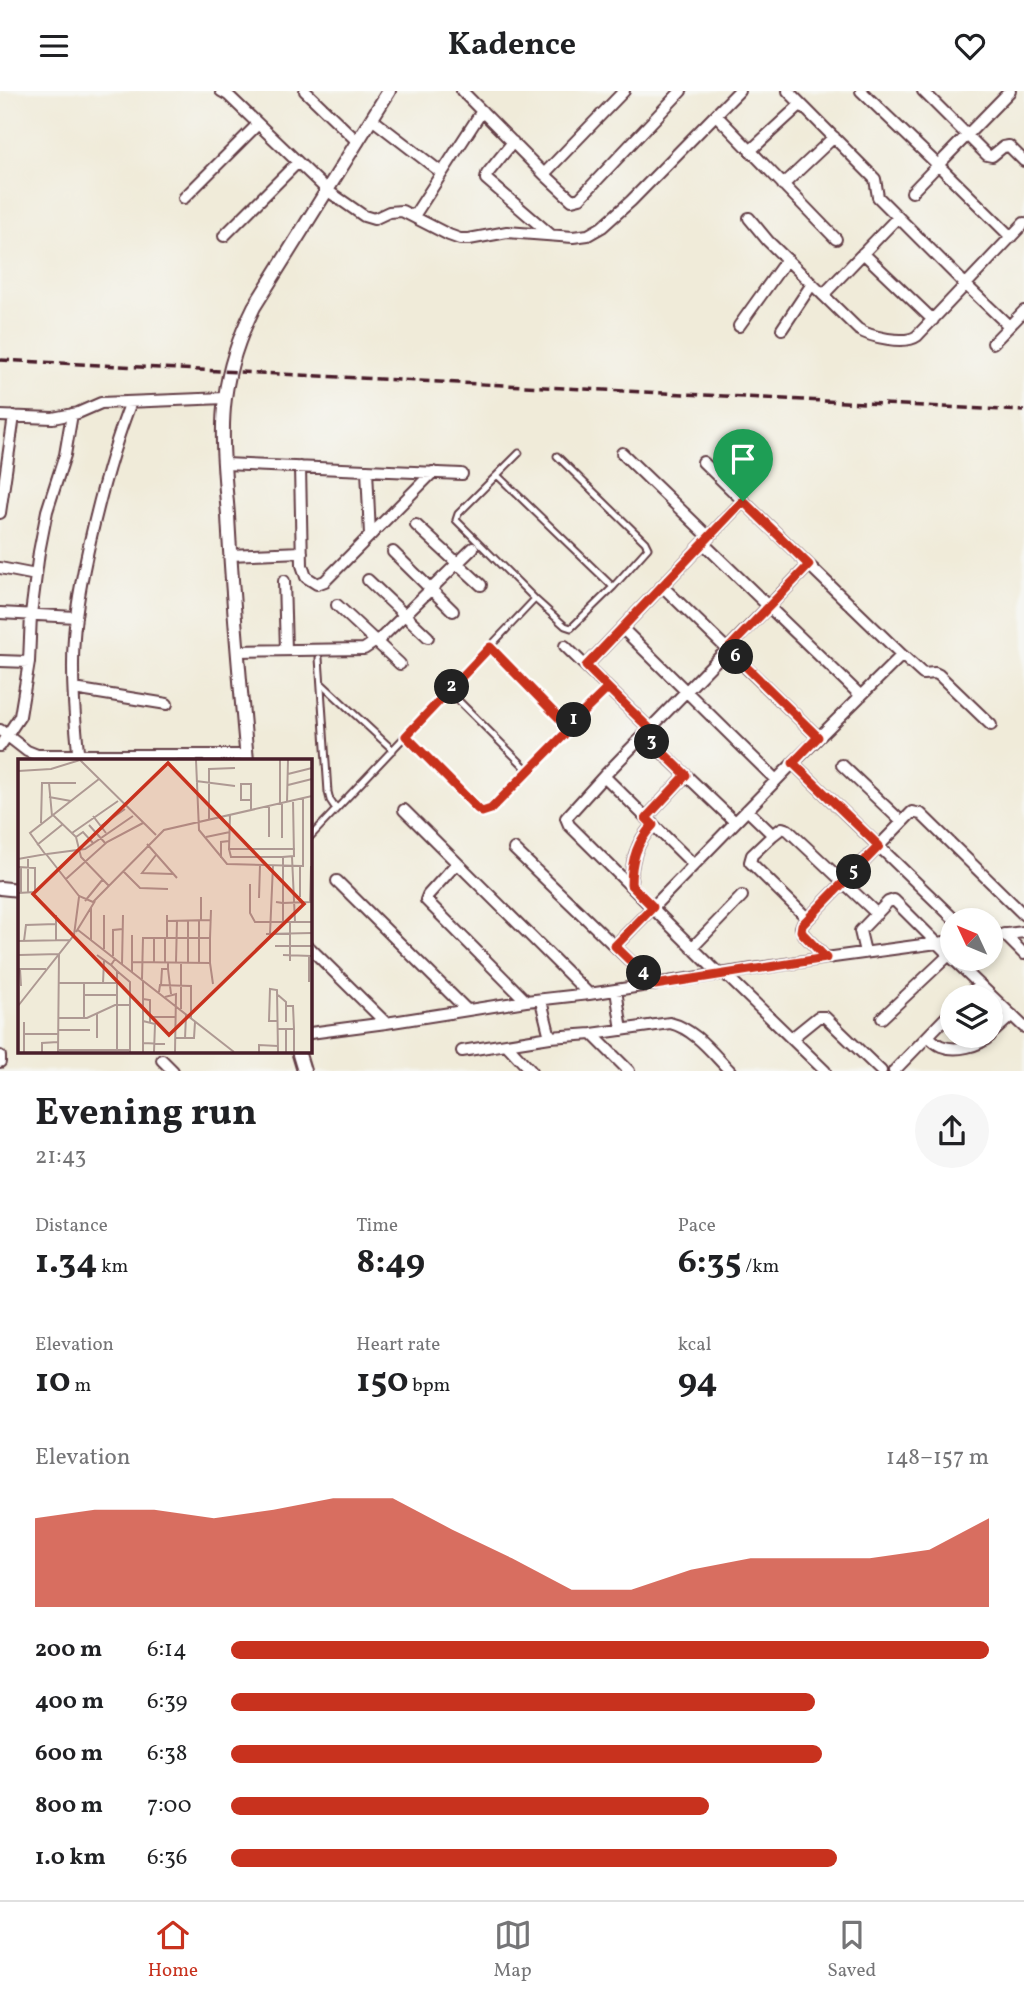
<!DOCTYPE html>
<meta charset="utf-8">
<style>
body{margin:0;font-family:Vollkorn,serif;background:#f6f6f6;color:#202124;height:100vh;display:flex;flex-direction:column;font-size:26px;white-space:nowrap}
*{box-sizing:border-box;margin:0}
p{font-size:23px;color:#757577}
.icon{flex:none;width:38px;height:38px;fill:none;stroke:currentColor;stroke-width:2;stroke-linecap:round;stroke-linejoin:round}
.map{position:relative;height:980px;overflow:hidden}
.sheet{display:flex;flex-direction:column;background:#fff;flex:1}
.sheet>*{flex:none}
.needle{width:46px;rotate:314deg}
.controls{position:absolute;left:940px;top:817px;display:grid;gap:14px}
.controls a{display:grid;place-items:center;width:63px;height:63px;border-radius:50%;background:#fff;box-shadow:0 4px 10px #0003;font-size:35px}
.pin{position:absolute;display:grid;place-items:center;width:60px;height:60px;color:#fff;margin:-72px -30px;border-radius:50% 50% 50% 0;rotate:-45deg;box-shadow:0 0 7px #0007}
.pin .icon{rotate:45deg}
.km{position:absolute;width:35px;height:35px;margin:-18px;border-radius:50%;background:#222;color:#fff;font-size:19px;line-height:35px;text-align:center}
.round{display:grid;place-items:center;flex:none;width:74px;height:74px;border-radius:37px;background:#f6f6f6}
.summary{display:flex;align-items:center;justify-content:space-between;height:119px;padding:0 35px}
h1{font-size:38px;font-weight:700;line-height:52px}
.metrics{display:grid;grid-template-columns:repeat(3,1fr);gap:10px;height:119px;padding:7px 35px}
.metrics div{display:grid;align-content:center}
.metrics b{font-size:35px;font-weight:700}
.metrics small{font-size:19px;font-weight:400}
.metrics p{font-size:19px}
.chart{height:196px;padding:14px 35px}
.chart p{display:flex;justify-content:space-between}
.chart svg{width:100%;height:126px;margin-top:7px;fill:#c8321e;opacity:.7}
ul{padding:0 35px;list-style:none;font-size:23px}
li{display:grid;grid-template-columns:112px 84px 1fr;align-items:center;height:52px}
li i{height:18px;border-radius:9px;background:#c8321e}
header{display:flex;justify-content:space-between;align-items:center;height:91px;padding:0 35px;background:#fff;font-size:32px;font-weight:700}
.tabs{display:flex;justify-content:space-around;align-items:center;height:98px;border-top:2px solid #e0e0e0;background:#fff;font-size:19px;color:#757577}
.tabs a{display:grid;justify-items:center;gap:4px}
.tabs .on{color:#c8321e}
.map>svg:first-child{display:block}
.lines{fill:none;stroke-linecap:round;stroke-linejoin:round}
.service-casing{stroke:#633e45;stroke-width:9}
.minor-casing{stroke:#633e45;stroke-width:14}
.tertiary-casing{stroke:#633e45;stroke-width:16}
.service{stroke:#fff;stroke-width:5}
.minor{stroke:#fff;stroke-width:10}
.tertiary{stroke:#fff;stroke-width:12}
.rail{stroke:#4a1f2b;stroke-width:3.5;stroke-dasharray:10 5;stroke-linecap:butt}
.route-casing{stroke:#fff;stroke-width:14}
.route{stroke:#c8321e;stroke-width:9}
.inset-road{fill:none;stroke:#ae9993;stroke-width:2}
.view{fill:#c8321e;fill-opacity:0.15;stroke:#c8321e;stroke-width:3.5}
.inset-edge{fill:none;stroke:#4a1f2b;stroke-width:3.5}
</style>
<header><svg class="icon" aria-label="menu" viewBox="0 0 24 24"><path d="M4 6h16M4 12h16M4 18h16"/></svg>Kadence<svg class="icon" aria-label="heart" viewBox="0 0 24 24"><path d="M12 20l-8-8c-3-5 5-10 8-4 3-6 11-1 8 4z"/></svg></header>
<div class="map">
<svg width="1024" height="980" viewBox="0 0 1024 980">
<rect width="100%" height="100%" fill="#f6f6f2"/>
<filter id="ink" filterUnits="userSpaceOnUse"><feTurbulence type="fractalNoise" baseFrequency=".0143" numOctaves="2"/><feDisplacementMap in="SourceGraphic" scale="14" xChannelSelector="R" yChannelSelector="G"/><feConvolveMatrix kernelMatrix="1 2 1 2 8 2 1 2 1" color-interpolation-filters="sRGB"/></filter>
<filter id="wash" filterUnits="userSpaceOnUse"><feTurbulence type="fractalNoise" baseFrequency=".00686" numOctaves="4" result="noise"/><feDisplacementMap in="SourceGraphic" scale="28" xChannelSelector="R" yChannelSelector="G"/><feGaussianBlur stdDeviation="1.57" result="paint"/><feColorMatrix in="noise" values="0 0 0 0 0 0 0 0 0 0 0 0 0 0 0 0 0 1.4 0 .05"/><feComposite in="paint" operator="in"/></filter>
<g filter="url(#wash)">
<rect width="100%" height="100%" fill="#f0ebd9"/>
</g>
<g filter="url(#ink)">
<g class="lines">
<!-- service casing -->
<g class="service-casing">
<path id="service" d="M497 384 613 496
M535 508 565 535 571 537 613 496 648 457 645 451 557 365
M319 567 328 701 330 709 336 718
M321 592 393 659
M449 600 529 680
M565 640 608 598
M406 645 478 718 482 721 491 717 564 644 565 634 563 631 490 556
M310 746 535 508 456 429 458 423 519 362"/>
</g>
<!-- minor casing -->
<g class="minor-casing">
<path id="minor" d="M221 0 228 4 328 100 364 125 374 128 389 121 402 120 449 144 460 148H469L507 141 573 146 588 144 602 136 631 110 739 0
M305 0 358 51
M462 0 544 83 624 0
M788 0 875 88 878 106 966 194 1009 235
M861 0 938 74 912 101
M923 0 987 64 992 65 1003 56 1009 55 1024 70
M1010 0 938 74 1011 146
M716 24 836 148
M372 28 442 82
M513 51 487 83 486 88 551 144
M750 60 801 13
M544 83 572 109 580 107 681 0
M783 94 834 46
M184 107 258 33
M414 125 482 20
M749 127 768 150 858 238C870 246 905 254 917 245L1024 132
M224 145 297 72
M863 162 933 229
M823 204 898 126
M739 235 787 168
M782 238 812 193
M993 252 1024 220
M0 325 53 327 78 322 101 312 225 307
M622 362 709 446
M703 371 809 474 604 685 566 727 569 734 719 883
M225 373 462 383
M300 376 302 474 306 486 317 493 325 490 433 381
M367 379 370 444
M0 422 14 325
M416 434 481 494
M703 452 861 605
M393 461 453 520
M230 464 302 461
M0 477 36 484
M368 489 428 546
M284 490 286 559
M662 495 818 646
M337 514 400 573
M0 522 76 526
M622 537 776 689
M565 555 650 638
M238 560 364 558 382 546 473 457
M902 564 923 583 935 582 939 584 991 634
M0 570 29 571
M586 575 743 410
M74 598 167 613
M0 639 27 660 37 664H246
M644 644 735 731
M0 655 20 625 29 571 31 523 39 461 47 420 65 364 72 323
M79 670C75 630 71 586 74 546 76 514 83 481 90 450 101 402 113 356 131 311
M793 672 956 830
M842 674 902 731
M604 685 694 774
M404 719 589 903
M747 719 773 744 752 764 750 771 808 828
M646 727 686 684
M773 744 782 737 788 739 877 823
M514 758 655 894
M457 772 428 804 426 809 526 910
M337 790 467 919
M631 795C631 771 636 751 653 734
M1004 843 1024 863
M990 845 1024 841
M615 855 793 672 902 564 809 474
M310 857 386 932
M692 857 742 805
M865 861 860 840 888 811 894 809 952 867
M826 867 803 843 801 837 802 834 912 721 921 723 1024 824
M953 868 1024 936
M725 883 825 980
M616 899 622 939
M966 906 979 893
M882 927 949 864
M310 942 386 932 526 910 589 903 826 867 952 850
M592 943 670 932C695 938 713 963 730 980
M990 944 1012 924
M928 945C932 949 936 953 941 955 956 961 979 955 990 945
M550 946 592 943 629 980
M792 947 818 926H825L881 980
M506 953 531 980
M462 960 550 946 541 910
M0 965V971
M162 969 173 980
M894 980 952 920"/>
</g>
<!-- tertiary casing -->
<g class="tertiary-casing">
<path id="tertiary" d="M247 670C240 588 232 506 228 424 225 386 220 345 225 307 229 275 240 244 254 216L389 0
M0 797 19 799
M298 960 304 980"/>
</g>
<!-- service -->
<use href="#service" class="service"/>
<!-- minor -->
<use href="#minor" class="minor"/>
<!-- tertiary -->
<use href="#tertiary" class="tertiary"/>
<!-- rail -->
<path class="rail" d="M0 269 1024 320"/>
</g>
</g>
<g class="lines" filter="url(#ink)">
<!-- route casing -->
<g class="route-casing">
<path id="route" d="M743 410 586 575 608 597 568 636 564 644 491 718 482 721 478 718 406 645 490 556 563 631 565 639 568 636 608 597 650 638 644 643 686 684 646 727 653 734C636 751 631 771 631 794L653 816 615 855 655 894 826 867 803 843 801 840 802 834 879 755 793 672 818 646 728 558 809 474 743 410"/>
</g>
<!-- route -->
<use href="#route" class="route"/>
</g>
<!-- overview -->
<g transform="translate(18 668)">
<rect width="294" height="294" fill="#f0ebd9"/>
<path class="inset-road" d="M62 1 138 76M178 1 181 71 209 105 285 107V39M0 12 33 10 62 1M270 15 294 9M178 22 217 27M31 24 34 57M270 26 294 20M31 38 53 42M233 41H223V25H233V51M269 43 270 1M262 44V1M35 56 58 78 63 98 91 127M212 56 211 90H277M75 57 88 74M191 60V10L217 9M23 64 24 24H58M71 66 88 85M83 67 107 50M54 74 100 42M58 78 65 73 75 84M188 78 212 73M251 78V47M264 79V44M129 85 159 119M19 86 45 65M211 90 213 98H265M27 95 12 74 81 20M29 95 67 90 115 57M138 96 124 114 155 115M10 98V134M274 98 277 163M203 99V83L211 82M0 100 28 95 61 137 75 143 146 71 294 37M0 108 17 109V133L0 134M3 108V134M105 112 122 129 150 130M48 120 89 83 125 64M232 125V154L237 163H294M183 138V161M282 138V107M241 139 242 106M67 142 85 120M258 143 265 144V98L276 97 275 41M149 156V179M149 162 192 161M265 163V144L292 143 293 107M272 163V202M60 171 216 293M58 173 77 142M248 175 294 174M252 175 255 106M114 176V213M38 181V156M0 182 52 181M6 182 8 166 38 165M73 182V149M257 187H294M86 190V156M1 196 41 195 40 293M79 196 93 206 97 200M265 196 294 197M95 197V171L105 170M114 203 192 204V179M136 203V179M147 203V179M158 203 159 162M170 203V161M181 203V161M192 204 195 225M93 206 99 212V291M104 206 105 156M150 210 153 235M99 212 112 223V293M124 220 125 179H192L193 151M291 223V197M41 224H99M85 224 86 202M143 226 144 210H150V203M3 227 2 210H28M141 233 142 226 173 227V259M66 236H99M260 236 268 243V263M147 238 158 235 157 293M125 240 132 241V263M0 247 56 176 61 138M163 250V203M79 255V279M132 258H157M41 259H69L97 246H112M66 259V224M125 262 137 265 136 293M260 262H251L252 230 259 231 260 293M6 263V293M260 270H276L275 247H268M268 270V293M276 270V293M41 271H72M6 275H40M157 279H176L177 263M167 280 168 256M125 284 147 285M40 291H112M24 293V284L40 283M125 293V222M241 293V286L260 287"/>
<path class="view" d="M150 4 286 145 151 276 15 135Z"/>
<rect width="294" height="294" class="inset-edge"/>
</g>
</svg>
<div class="controls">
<a><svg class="needle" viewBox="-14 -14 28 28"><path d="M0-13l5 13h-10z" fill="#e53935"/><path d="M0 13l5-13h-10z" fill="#757577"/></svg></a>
<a><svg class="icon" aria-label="layers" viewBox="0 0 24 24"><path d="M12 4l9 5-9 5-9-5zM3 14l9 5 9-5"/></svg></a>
</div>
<div class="pin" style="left:743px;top:410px;background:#1e9e55"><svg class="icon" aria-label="arrive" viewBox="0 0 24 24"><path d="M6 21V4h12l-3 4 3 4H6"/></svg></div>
<b class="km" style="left:574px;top:629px">1</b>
<b class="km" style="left:452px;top:596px">2</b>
<b class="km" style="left:652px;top:651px">3</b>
<b class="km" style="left:644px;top:882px">4</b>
<b class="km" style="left:854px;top:781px">5</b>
<b class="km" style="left:736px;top:566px">6</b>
</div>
<section class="sheet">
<div class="summary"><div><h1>Evening run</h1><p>21:43</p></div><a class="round"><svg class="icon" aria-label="share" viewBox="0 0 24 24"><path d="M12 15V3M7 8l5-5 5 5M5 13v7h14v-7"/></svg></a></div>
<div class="metrics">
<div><p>Distance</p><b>1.34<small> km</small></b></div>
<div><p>Time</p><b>8:49</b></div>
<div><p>Pace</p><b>6:35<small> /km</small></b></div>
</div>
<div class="metrics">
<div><p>Elevation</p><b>10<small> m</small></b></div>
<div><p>Heart rate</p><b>150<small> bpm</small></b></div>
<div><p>kcal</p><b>94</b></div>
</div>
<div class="chart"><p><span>Elevation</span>148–157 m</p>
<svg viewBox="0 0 160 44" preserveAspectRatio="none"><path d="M0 44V13L10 10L20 10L30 13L40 10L50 6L60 6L70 17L80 27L90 38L100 38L110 31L120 27L130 27L140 27L150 24L160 13V44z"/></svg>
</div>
<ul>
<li><b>200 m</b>6:14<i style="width:100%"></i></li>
<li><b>400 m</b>6:39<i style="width:77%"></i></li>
<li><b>600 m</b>6:38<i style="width:78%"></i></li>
<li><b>800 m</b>7:00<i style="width:63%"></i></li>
<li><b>1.0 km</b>6:36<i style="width:80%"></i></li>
</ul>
</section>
<nav class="tabs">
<a class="on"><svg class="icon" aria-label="home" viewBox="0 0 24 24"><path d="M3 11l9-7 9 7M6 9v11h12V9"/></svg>Home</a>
<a><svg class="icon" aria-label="map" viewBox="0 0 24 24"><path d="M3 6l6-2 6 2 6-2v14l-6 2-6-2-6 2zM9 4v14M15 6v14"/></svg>Map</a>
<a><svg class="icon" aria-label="saved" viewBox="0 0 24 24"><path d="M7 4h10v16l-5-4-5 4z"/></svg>Saved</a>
</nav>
